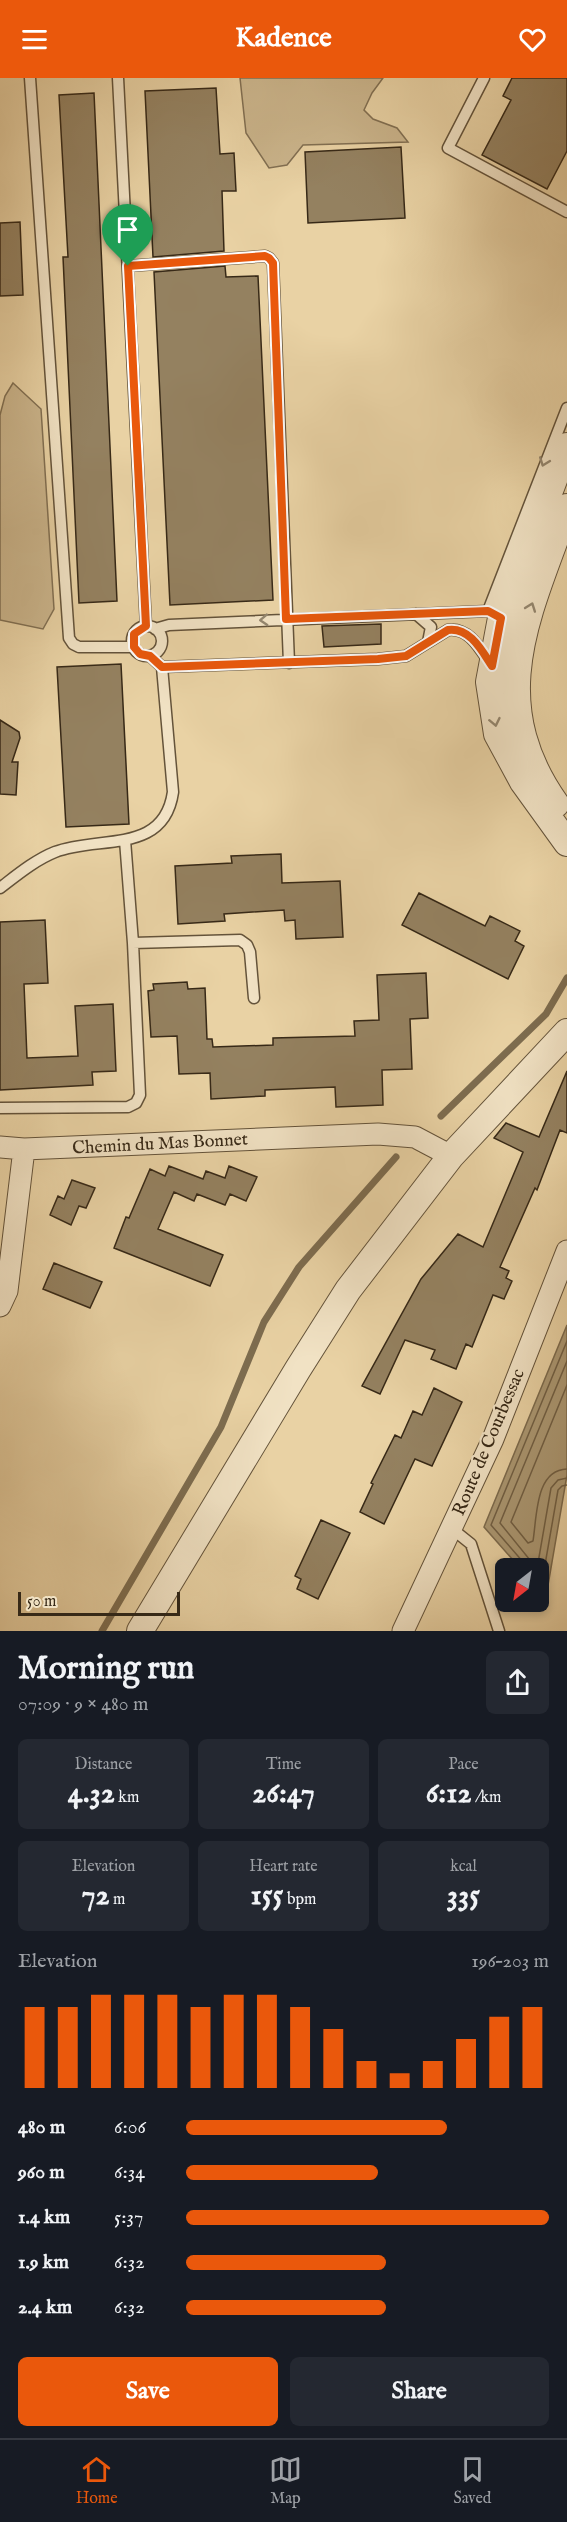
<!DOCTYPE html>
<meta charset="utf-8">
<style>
body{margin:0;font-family:"IM FELL English",serif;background:#242831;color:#f1f3f6;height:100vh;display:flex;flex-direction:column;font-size:22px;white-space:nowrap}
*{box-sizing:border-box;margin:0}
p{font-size:20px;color:#9ea1a6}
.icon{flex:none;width:33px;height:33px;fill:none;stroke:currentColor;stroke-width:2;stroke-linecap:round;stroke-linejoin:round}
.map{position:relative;height:1553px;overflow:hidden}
.side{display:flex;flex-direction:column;background:#171b24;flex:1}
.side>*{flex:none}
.needle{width:39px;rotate:211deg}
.controls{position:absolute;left:495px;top:1480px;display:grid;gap:12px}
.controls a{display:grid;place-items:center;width:54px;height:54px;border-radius:9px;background:#171b24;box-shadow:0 3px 9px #0003;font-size:30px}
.scale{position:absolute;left:18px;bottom:15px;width:162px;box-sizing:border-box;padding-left:6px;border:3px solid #372917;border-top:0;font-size:16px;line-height:21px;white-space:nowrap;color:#372917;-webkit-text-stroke:4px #f1e2c4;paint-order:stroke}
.pin{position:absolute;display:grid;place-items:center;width:51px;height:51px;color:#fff;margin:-62px -26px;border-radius:50% 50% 50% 0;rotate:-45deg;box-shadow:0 0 6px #0007}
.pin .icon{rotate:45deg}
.round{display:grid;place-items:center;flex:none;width:63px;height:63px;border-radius:9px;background:#242831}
.summary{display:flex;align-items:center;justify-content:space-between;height:102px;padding:0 18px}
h1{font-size:33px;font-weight:700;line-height:45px}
.stats{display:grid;grid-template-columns:repeat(3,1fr);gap:9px;height:102px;padding:6px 18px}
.stats div{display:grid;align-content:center;border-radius:9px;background:#242831;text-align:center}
.stats b{font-size:30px;font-weight:700}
.stats small{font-size:16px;font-weight:400}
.stats p{font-size:16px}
.chart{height:168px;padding:12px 18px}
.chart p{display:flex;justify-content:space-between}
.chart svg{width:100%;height:108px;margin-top:6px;stroke:#ea580c;stroke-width:6}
.button{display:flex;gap:12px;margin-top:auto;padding:12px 18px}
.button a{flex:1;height:69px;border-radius:9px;background:#ea580c;color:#fff;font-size:24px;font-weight:700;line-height:69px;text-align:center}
.button a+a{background:#242831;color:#f1f3f6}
ul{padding:0 18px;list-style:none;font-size:20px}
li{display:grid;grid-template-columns:96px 72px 1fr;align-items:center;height:45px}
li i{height:15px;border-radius:8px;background:#ea580c}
header{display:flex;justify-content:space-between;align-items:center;height:78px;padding:0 18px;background:#ea580c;color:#fff;font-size:27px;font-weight:700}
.dock{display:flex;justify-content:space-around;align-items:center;height:84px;border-top:2px solid #363941;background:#171b24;font-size:16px;color:#9ea1a6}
.dock a{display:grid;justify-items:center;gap:3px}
.dock .active{color:#ea580c}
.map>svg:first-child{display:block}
.green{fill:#cbb58c;stroke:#816f52;stroke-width:1.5}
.water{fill:#ac9974;stroke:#7d6c4f;stroke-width:1.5}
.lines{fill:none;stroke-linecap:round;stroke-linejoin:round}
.shore{stroke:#726146;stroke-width:1.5}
.stream{stroke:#7d6c4f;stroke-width:7}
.building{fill:#948160;stroke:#372917;stroke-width:1.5}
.service-casing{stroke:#64533a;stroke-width:13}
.minor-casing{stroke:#64533a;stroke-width:23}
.tertiary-casing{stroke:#64533a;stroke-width:28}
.service{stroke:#f1e2c4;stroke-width:10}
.minor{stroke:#f1e2c4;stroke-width:21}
.tertiary{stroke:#f1e2c4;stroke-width:26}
.oneway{stroke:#94866e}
.route-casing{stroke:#fff;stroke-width:12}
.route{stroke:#ea580c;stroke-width:8}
.labels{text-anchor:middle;stroke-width:4.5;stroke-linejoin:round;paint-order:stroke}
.street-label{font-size:18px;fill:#372917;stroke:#f1e2c4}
</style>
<header><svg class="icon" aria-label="menu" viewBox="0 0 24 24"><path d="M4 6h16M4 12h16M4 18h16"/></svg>Kadence<svg class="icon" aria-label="heart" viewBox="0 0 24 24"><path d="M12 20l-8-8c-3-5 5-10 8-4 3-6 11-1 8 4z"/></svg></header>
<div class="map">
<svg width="567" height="1553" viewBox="0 0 567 1553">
<rect width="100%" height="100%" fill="#e9d2a4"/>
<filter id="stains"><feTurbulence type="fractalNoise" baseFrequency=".00333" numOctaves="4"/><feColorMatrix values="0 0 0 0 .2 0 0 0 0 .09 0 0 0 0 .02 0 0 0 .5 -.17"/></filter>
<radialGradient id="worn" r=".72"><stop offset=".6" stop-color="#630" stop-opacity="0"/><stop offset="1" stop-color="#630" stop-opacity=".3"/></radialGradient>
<!-- green -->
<path class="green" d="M240 0H383L372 15 364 32 373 41 397 50 408 64 303 67 287 87 269 90 246 55Z
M13 305 41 331 54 531 43 551 0 542V337L5 318Z"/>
<!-- water -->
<path class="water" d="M567 1247V1397L546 1519 539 1510 538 1491H521L484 1449Z"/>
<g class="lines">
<!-- shore -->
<path class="shore" d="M567 1283 500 1445 534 1487 538 1485 551 1410 558 1402 567 1400
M567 1307 511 1444 528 1465 533 1463C537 1439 535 1392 567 1391
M525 1491 524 1485 491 1447 567 1263
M538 1507 542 1504 558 1412 562 1408 567 1407"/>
<!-- stream -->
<path class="stream" d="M441 1038 546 936 567 900
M102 1553 221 1349 264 1244 299 1189 396 1079"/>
</g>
<!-- building -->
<path class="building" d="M512 0H567V73L547 111 482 77 511 22 503 18Z
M216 10 220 76 234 75 236 113H222L224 173 153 179 145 13Z
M94 15 117 523 79 525 63 179H68L59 17Z
M401 69 405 140 308 145 305 74Z
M20 144 23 217 0 218V145Z
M225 188 226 199 258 198 273 522 170 527 154 194Z
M381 546V566L324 569 322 548Z
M121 586 129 746 66 749 57 589Z
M0 642 19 654 20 660 12 684H18L16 717 0 716Z
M281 776 282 805 340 803 343 859 296 861 295 842 285 843 284 832 224 836 225 843 178 846 175 788 232 785 231 778Z
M419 815 485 848 490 838 520 853 515 863 524 868 508 901 402 847Z
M45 842 48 905 24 906 27 980 78 978 75 928 113 926 116 993 92 994 93 1007 0 1012V844Z
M426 895 428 940 410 941 412 991 382 992 383 1027 336 1029 335 1009 265 1012V1018L211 1021 210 995 179 996 177 958 151 959 148 913 154 912 153 906 187 904 188 911 205 910 207 961H212L213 969 273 967V960L355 958 354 943 379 942 377 897Z
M567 993V1055L560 1052 537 1112 535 1110 500 1189 509 1193 506 1200 512 1203 504 1221 493 1217 472 1269 466 1266 456 1291 431 1281 435 1272 405 1262 380 1316 362 1308 421 1201 458 1156 483 1169 523 1074 494 1060 506 1045 539 1059Z
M169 1088 203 1101 206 1093 225 1100 229 1088 257 1099 246 1123 230 1116 225 1127 197 1116 194 1123 174 1114 158 1151 223 1177 210 1208 114 1170 126 1139 129 1140 150 1091 165 1098Z
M72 1102 95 1110 86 1130 79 1128 71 1147 50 1137 58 1118 64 1121Z
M54 1185 102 1204 90 1230 43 1211Z
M434 1310 462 1324 432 1388 415 1381 384 1446 360 1434 373 1406 371 1405 395 1357 401 1360 413 1333 422 1337Z
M321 1442 350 1455 318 1521 297 1511 301 1501 295 1498Z"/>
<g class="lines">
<!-- service casing -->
<g class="service-casing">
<path id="service" d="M30 0 69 560 73 566 79 569H134
M118 0 146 548
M484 0 448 70 567 134
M128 188 265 178 269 180 273 185 289 585
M416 536 431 549 428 564
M510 547C515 574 489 595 513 620
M132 563a15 15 0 1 1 30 0a15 15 0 1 1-30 0Z
M155 551 169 547 488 533 567 330
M150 578 162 589 378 581 406 578 448 552C468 549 479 569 489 584
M0 810C17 797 35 782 55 774 99 757 164 777 173 714L162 589
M133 865 240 862 247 867 250 874 254 920
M0 1030 128 1029 136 1025 140 1017 133 865 125 762
M451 1450 471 1466 499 1553"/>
</g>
<!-- minor casing -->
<g class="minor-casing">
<path id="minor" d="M0 1069 24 1071
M0 1228 7 1213 24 1071 378 1056 415 1059 451 1078
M403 1553 493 1361 567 1173"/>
</g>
<!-- tertiary casing -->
<g class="tertiary-casing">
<path id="tertiary" d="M567 368 501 540 489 604 497 656 523 704 567 765
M556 726C482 621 529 536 567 429
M140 1553 298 1291 348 1212 451 1078 567 954"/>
</g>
<!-- service -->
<use href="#service" class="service"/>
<!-- minor -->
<use href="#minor" class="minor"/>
<!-- tertiary -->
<use href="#tertiary" class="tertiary"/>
</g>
<!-- one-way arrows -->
<defs><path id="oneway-chevron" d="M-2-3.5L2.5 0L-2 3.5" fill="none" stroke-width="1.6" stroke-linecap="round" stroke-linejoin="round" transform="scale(1.5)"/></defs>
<g class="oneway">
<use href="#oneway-chevron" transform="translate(544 384) rotate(111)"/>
<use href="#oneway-chevron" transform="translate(531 529) rotate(-70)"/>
<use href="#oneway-chevron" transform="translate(264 542) rotate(177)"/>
<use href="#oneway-chevron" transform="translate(495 644) rotate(78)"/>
</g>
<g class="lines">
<!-- route casing -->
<g class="route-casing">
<path id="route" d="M265 178 269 180 273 185 286 541 488 533 501 540 492 588C482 573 470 549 448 552L406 578 378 581 162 589 150 578 140 576 134 569V556L146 548 128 188Z"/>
</g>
<!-- route -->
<use href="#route" class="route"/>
</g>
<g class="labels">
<!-- street labels -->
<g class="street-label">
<text transform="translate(160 1065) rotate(-3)" y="6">Chemin du Mas Bonnet</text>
<text transform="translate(488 1364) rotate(-67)" y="6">Route de Courbessac</text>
</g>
</g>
<rect width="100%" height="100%" filter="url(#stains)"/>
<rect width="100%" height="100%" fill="url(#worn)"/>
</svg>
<div class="controls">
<a><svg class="needle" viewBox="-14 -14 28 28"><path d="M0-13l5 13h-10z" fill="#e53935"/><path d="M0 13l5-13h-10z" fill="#9ea1a6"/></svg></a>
</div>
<div class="scale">50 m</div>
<div class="pin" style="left:128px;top:188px;background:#1e9e55"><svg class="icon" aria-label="arrive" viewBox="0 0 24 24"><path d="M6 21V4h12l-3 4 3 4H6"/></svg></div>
</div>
<section class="side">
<div class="summary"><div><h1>Morning run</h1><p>07:09 · 9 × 480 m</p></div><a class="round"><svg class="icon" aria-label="share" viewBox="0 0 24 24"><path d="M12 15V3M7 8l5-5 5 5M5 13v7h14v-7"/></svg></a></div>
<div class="stats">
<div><p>Distance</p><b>4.32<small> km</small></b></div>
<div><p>Time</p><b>26:47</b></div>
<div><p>Pace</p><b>6:12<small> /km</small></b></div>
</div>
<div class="stats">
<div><p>Elevation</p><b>72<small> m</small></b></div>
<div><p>Heart rate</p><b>155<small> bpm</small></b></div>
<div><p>kcal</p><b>335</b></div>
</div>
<div class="chart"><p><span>Elevation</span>196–203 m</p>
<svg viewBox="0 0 160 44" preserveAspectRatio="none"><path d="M5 44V11M15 44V11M25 44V6M35 44V6M45 44V6M55 44V11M65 44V6M75 44V6M85 44V11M95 44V20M105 44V33M115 44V38M125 44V33M135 44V24M145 44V15M155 44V11"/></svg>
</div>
<ul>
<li><b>480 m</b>6:06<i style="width:72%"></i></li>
<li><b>960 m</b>6:34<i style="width:53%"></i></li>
<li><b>1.4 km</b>5:37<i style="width:100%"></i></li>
<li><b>1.9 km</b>6:32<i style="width:55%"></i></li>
<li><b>2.4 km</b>6:32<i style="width:55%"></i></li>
</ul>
<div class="button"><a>Save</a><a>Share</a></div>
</section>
<nav class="dock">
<a class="active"><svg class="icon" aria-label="home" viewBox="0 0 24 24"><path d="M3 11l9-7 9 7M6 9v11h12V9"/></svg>Home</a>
<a><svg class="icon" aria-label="map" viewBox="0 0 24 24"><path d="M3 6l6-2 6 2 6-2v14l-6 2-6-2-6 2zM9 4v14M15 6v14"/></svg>Map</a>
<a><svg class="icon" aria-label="saved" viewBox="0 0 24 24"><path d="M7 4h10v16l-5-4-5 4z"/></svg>Saved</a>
</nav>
